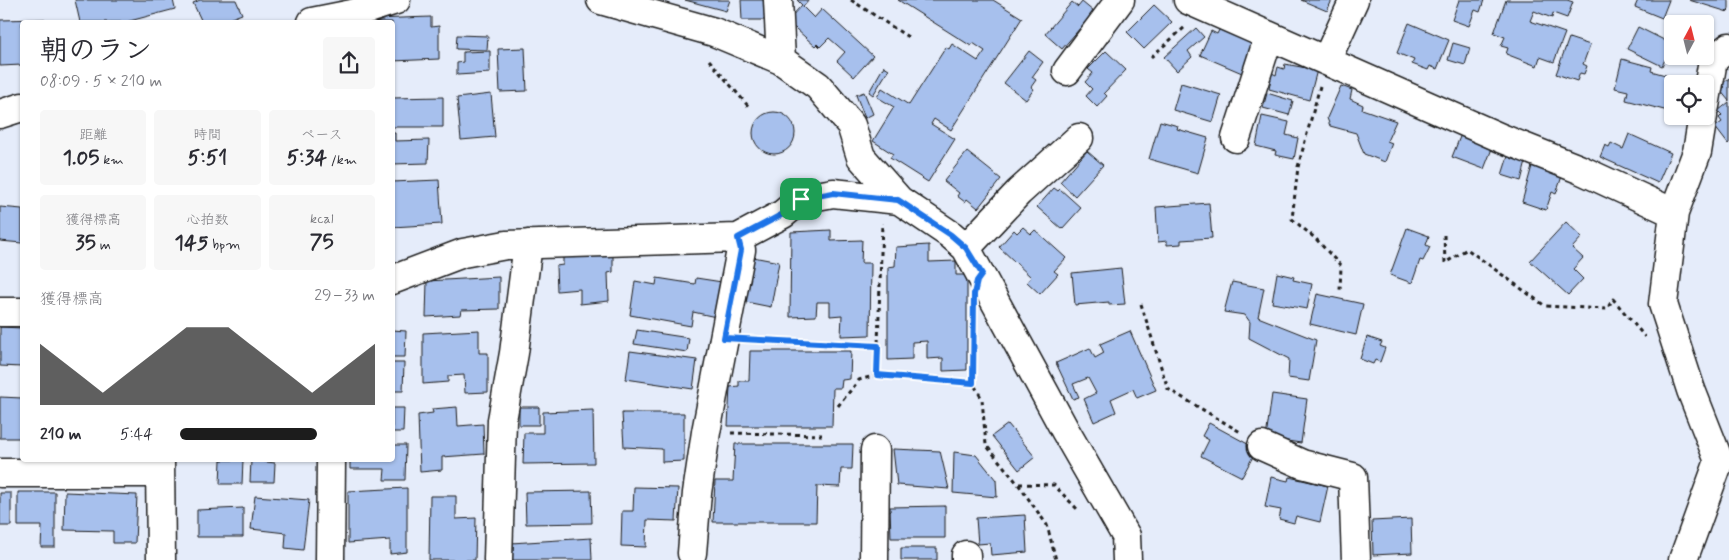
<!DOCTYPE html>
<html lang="ja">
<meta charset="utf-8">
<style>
body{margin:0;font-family:Mynerve,"Klee One",sans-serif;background:#f7f7f7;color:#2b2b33;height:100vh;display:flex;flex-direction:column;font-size:19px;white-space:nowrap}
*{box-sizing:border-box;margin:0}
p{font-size:16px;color:#7c7c81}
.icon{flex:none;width:28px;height:28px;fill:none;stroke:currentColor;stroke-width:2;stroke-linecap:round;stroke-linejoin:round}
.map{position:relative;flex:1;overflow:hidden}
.panel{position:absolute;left:20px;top:20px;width:375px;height:442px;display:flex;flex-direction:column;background:#fff;border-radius:5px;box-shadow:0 1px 4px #0004}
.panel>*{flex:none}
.needle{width:32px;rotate:7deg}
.fabs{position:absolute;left:1664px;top:15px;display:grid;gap:10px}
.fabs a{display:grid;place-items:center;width:50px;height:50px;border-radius:5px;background:#fff;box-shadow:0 1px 4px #0004;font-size:25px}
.pin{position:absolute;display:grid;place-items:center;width:42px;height:42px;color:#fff;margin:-21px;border-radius:10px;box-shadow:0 2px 8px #0006}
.round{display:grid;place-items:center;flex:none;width:52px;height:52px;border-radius:5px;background:#f7f7f7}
.summary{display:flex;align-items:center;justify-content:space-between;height:85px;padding:0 20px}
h1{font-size:28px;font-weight:800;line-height:38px}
.figures{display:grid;grid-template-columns:repeat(3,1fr);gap:8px;height:85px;padding:5px 20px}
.figures div{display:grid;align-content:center;border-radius:5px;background:#f7f7f7;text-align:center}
.figures b{font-size:21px;font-weight:800}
.figures small{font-size:14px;font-weight:400}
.figures p{font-size:14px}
.chart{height:140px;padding:10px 20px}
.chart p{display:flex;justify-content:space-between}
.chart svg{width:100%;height:90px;margin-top:5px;fill:#1c1c1c;opacity:.7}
ul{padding:0 20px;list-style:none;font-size:16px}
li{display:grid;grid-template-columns:80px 60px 1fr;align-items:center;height:38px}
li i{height:12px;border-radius:6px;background:#1c1c1c}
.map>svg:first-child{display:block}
.building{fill:#a7c0ed;stroke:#1c1c1c}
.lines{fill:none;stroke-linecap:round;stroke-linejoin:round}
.minor-casing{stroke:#1c1c1c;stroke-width:31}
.path{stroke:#1c1c1c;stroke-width:3;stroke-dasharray:4 4;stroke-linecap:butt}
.minor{stroke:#fff;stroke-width:28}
.route-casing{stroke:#fff;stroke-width:10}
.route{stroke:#1a73e8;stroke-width:6}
</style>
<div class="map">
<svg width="1729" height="560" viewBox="0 0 1729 560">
<rect width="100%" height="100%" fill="#e5ecfa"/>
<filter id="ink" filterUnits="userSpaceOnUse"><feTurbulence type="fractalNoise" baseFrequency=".02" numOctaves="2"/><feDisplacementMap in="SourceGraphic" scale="10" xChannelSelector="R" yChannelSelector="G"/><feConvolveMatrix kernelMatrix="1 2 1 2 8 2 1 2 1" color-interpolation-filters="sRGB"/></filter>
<g filter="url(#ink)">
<!-- building -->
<path class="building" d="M75 0H173L175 9 126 22H80Z
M200 0H236L242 14 221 22H202L193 3Z
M685 0H730L726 11Z
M741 0H765V20H742Z
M797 0H809L803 7 814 18 822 9 873 56 854 77 837 61 845 52 829 38 820 47 817 44 815 46 787 21 802 5Z
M898 0H993L1022 18 951 130 934 119 931 124 955 139 928 182 890 158 893 154 873 141 894 107 877 97 882 88 909 105 946 47 949 49 952 44 978 61 985 51 973 43 971 46Z
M1301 0H1332L1327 11Z
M1459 0H1484L1480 12 1475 10 1469 26 1452 20Z
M1506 0H1567L1573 2 1567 18 1553 13 1552 18 1534 11 1530 21 1565 33 1554 62 1540 57 1537 66 1506 54 1508 48 1501 46 1505 37 1494 33Z
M1638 0H1669L1662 18 1635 7Z
M1689 0H1729V9L1728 12Z
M1072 2 1078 7 1082 2 1094 12 1062 49 1045 34Z
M1154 5 1172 22 1144 49 1127 32Z
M431 17V27L439 26V59L392 61V22H373V19Z
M45 19 44 22H22V65L0 66V20Z
M1409 23 1449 40 1437 69 1430 66 1428 70 1412 64 1414 60 1397 53Z
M1638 27 1672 44 1662 66 1627 49Z
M1196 28 1204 37 1188 51 1192 57 1177 71 1164 57Z
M1220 28 1255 44 1242 73 1200 55 1211 31 1217 34Z
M457 35 488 36 487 50 456 49Z
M1569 38 1590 45 1583 64 1587 66 1584 74 1580 73 1577 81 1556 74Z
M1453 43 1470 48 1465 65 1448 60Z
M525 48 527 91 500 92 498 49Z
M490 51V73L457 75V63L463 62V52Z
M1029 51 1043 62 1032 77 1036 80 1031 87 1034 89 1026 100 1004 83Z
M1106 51 1126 70 1104 93 1107 96 1097 107 1086 96 1092 89 1085 82 1093 73 1088 69Z
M1622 59 1652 67 1651 71 1676 78 1672 84 1668 111 1626 100 1628 91 1615 88Z
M1285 64 1317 70 1309 100 1269 89 1272 73 1276 75 1278 67 1284 69Z
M884 66 889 69 873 95 869 92Z
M1729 78V101L1720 90 1725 87 1722 84Z
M1181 83 1221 95 1213 122 1173 110Z
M1341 86 1352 90 1350 99 1363 105 1362 109 1396 121 1387 141 1392 143 1385 162 1364 154 1356 133 1330 126 1327 118Z
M864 92 873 114 865 118 856 95Z
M1267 93 1293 101 1289 115 1263 108Z
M491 94 495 137 461 140 457 98Z
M443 97V127H392V98Z
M1729 102V143L1728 144 1715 127 1722 122 1719 118 1722 115 1718 111Z
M753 133a21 21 0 1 1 42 0a21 21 0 1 1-42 0Z
M1262 116 1289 122 1286 135 1298 138 1294 159 1275 155 1276 151 1256 146Z
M1160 121 1178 126 1177 129 1208 138 1198 173 1149 159Z
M1463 129 1495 141 1484 169 1452 157Z
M392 133H395V141L429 140 428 163 392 164Z
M1629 134 1671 153 1658 183 1600 157 1605 145 1609 147 1611 143 1623 149Z
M1087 151 1103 165 1075 196 1060 182Z
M967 152 1001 179 978 208 967 199 965 202 957 196 959 193 944 181Z
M1509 153 1527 158 1521 181 1502 175Z
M1532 166 1562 176 1556 194 1552 192 1546 210 1522 202Z
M439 180 442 224 392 227V182Z
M1054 188 1058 191 1060 189 1081 208 1062 229 1037 207Z
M1209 203 1212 238 1181 240V244L1167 245V241L1158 242 1156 207Z
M0 207 22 209V243L0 241Z
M1566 222 1582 237 1572 248 1583 258 1573 269 1583 279 1568 295 1530 261Z
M1023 227 1031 234 1035 230 1066 258 1054 271 1058 274 1040 294 1027 282 1031 277 999 247 1014 230 1017 233Z
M1407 228 1429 236 1426 245 1430 247 1423 261 1420 260 1412 283 1390 275Z
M831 230V241L862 240 861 263H871L870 335 841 336 842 315 830 316V302H817L816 316 790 317 791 232Z
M929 245V262L956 261V275H967V370L943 371V358L927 359V341L912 342V359L888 360V267L895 266 896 247Z
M613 253V272L608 273 609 301 580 304V289L557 291 556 266 563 265V257Z
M753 257 779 262 771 307 746 302Z
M1121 268 1125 304 1109 305V302L1075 305 1072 273Z
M1277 273 1294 277 1293 280 1312 284 1307 309 1272 303Z
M499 277V309L461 310 460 315 426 317 427 281Z
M657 278 695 284 696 278 722 282 716 317 693 312 691 326 630 315 635 281 656 285Z
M1232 282 1264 288 1258 317 1316 340 1309 381 1288 378 1289 359 1249 338 1250 322 1245 315 1224 312Z
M1317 294 1363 304 1356 335 1310 324Z
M0 327 22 328V367L0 366Z
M392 330 406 331 405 357H392Z
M479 330V353H488V392L465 393 464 375 448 376V382L423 384V333Z
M637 330 689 338 687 352 634 344Z
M1130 331 1156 390 1137 398 1133 389 1111 399 1116 412 1094 422 1084 399 1096 393 1088 378 1073 384 1079 397 1073 399 1056 363 1090 348 1095 358 1104 353 1100 344Z
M1367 337 1382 342 1380 346 1385 348 1380 362 1375 360 1373 364 1360 359Z
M630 351 697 360 693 389 626 379Z
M750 351H851L850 379 842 380 841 388H833L832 426H728L730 387 739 386V381H749Z
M392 363H404L403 391H392Z
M1272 394 1307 399 1301 443 1266 438Z
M0 397 22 398V438H0Z
M457 407 458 426 483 424 484 454 442 457V470L420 472 418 415 433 413 432 409Z
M519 407H539V425H519Z
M392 408H404L403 432H392Z
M593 410 594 463 523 464 524 433H543V412Z
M622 413H684V461L662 462V449L624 447Z
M1209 423 1257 449 1242 477 1201 456 1209 440 1202 436Z
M1008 424 1035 457 1019 470 992 436Z
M735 444H853L852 469H841L840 487 817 486 816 522H713L715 481H733Z
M392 445H406L405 480H384L385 469H350V460H392Z
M893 449 940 451 949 489 897 485Z
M954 452 976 455 996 480 997 497 953 493Z
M221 460H243L242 484H220Z
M251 460 275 463 274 482H250Z
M1271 477 1288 481 1289 477 1328 486 1320 522 1296 516 1294 523 1279 519 1281 510 1265 507Z
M634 487 678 488 676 521 647 520 646 547 621 546 622 511H633Z
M407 488V552L390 554V540L348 543V491Z
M591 491 592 523 526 524 525 492Z
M18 492H55V547H41L42 526H18Z
M65 492 137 495 135 543H113V531L64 530Z
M0 493H11V526H0Z
M255 496 309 500 303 550 285 548 286 533 251 529Z
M430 496H456V519L476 518 475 560H429Z
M945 506V538H891L890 507Z
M243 508V537H197V510Z
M1025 515 1027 552 991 555 990 543 978 544 976 518Z
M1411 519 1412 553 1373 555 1372 521Z
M591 538 592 560H512L511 543Z
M901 548H937V560H901Z"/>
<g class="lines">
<!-- minor casing -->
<g class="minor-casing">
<path id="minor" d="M601 0 714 32 781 60 818 86 851 125 861 157 899 200 951 235 966 248 1066 432 1126 536 1127 560
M778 0 781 60
M1188 0 1501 138 1579 169 1674 213
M312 22 352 14 396 0
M1326 61 1354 0
M1067 71 1120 0
M1705 106 1713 60 1729 47
M0 114 22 107
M1236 138 1269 36
M738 238 783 214 801 199 833 193 899 200
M966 248 1019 192 1079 138
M392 280 463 253 506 245 738 238 741 250 706 432 697 493 692 553
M0 312H22
M1262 446 1302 464 1353 477 1356 560
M160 460 161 560
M0 473H160
M966 555V560
M330 560 331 460
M498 560 502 420 514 353 528 244
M874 560 875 450
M1683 560 1719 461 1691 390 1663 304 1674 213 1697 152 1703 116"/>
</g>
<!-- path -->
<path class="path" d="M851 0 908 37
M1151 57 1185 27
M709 60 749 107
M1320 86 1298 167 1292 219 1316 239 1341 266 1340 290
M1444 235 1445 263 1467 249 1545 306 1607 309 1613 299 1645 337
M1141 304 1168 389 1242 433
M749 339 878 346
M877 375 882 223
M973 383 974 321
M838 406 859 380 877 375 973 383 982 399 986 445 1018 484 1047 525 1056 560
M731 433 822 435
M1019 484 1054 485 1079 511"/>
<!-- minor -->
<use href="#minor" class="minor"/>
</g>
</g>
<g class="lines" filter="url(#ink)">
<!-- route casing -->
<g class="route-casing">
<path id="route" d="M833 193 898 200 951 235 966 248 982 274 977 281 974 294 973 383 877 375 878 346 724 338 741 250 738 238 783 214 801 199Z"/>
</g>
<!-- route -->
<use href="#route" class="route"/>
</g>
</svg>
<div class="fabs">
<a><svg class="needle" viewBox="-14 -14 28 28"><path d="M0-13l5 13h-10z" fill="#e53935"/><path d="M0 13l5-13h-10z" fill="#7c7c81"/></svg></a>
<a><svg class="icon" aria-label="locate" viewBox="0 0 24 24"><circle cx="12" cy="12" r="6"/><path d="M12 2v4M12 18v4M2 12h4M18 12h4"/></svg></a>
</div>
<div class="pin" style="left:801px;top:199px;background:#1e9e55"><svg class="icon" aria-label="arrive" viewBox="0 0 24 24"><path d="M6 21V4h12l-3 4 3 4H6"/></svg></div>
<section class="panel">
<div class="summary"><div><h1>朝のラン</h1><p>08:09 · 5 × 210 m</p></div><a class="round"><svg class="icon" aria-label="share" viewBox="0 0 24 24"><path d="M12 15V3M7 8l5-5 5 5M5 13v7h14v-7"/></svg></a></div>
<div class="figures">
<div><p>距離</p><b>1.05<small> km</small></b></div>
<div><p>時間</p><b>5:51</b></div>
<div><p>ペース</p><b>5:34<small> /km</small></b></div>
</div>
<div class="figures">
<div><p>獲得標高</p><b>35<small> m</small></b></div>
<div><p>心拍数</p><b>145<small> bpm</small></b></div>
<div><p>kcal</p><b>75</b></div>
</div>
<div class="chart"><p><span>獲得標高</span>29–33 m</p>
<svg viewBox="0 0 160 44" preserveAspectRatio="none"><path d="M0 44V14L10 22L20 30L30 38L40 30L50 22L60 14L70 6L80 6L90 6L100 14L110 22L120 30L130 38L140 30L150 22L160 14V44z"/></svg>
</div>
<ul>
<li><b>210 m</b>5:44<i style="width:70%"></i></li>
</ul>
</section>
</div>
